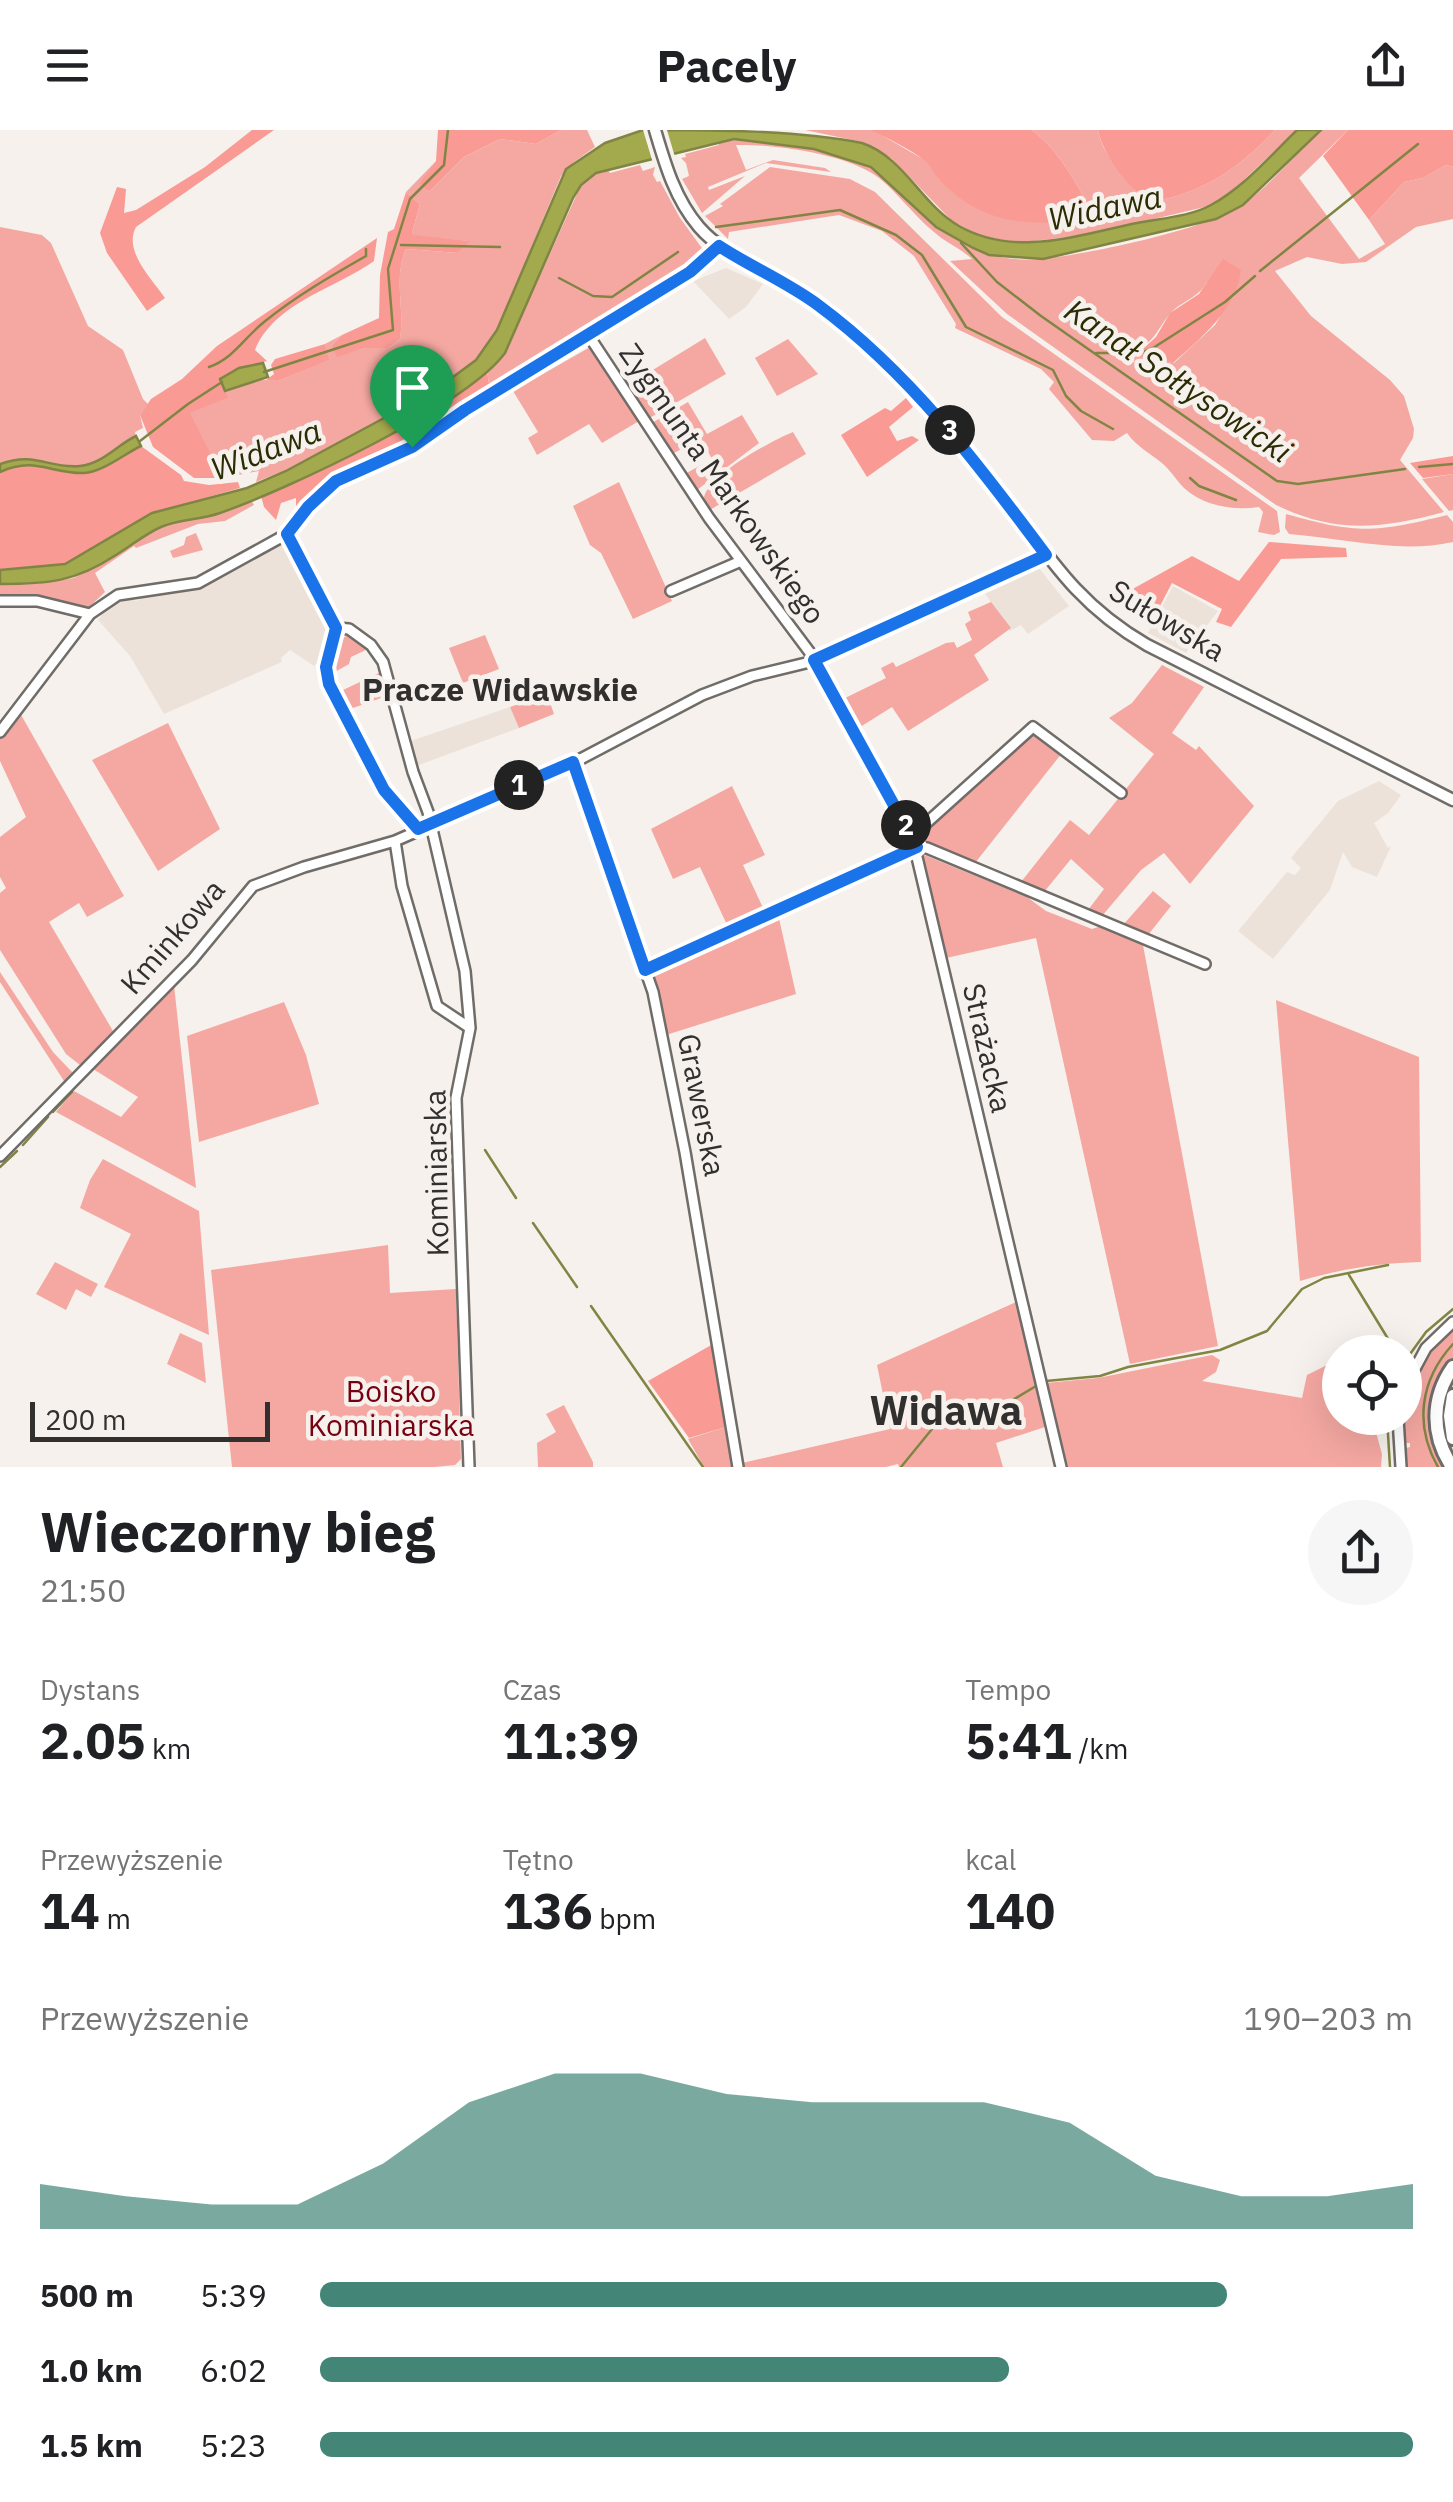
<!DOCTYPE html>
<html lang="pl">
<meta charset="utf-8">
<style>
body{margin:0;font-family:"IBM Plex Sans",sans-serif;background:#f6f6f6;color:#202124;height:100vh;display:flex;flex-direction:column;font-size:38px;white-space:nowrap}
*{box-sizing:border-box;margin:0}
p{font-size:32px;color:#757577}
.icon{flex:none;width:55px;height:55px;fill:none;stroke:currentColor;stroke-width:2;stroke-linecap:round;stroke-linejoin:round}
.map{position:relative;height:1337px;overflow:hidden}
.drawer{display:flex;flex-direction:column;background:#fff;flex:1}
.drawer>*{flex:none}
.fabs{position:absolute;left:1322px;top:1205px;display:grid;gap:20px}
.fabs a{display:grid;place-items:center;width:100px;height:100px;border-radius:50%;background:#fff;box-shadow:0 10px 40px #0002;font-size:50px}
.scale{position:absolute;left:30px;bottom:25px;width:240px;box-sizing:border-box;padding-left:10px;border:5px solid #32302f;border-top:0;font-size:28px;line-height:35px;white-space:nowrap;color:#32302f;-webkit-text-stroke:8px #f6f1ec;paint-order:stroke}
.pin{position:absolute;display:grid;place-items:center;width:85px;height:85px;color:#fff;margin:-102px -42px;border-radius:50% 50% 50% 0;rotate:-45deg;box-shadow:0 0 10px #0007}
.pin .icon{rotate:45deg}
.km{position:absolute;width:50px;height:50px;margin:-25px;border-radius:50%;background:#222;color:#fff;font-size:28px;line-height:50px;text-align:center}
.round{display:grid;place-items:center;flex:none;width:105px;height:105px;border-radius:52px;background:#f6f6f6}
.head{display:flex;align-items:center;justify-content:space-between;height:170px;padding:0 40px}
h1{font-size:55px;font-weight:700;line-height:75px}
.figures{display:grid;grid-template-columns:repeat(3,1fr);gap:15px;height:170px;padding:10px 40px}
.figures div{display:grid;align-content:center}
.figures b{font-size:50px;font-weight:700}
.figures small{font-size:28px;font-weight:400}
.figures p{font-size:28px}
.chart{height:280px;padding:20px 40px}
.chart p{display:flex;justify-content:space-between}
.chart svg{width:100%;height:180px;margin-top:10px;fill:#438678;opacity:.7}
ul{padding:0 40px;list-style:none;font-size:32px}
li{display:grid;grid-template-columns:160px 120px 1fr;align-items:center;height:75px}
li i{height:25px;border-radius:12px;background:#438678}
header{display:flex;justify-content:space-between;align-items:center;height:130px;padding:0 40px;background:#fff;font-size:45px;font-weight:700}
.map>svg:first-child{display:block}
.built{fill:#ede2d9}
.green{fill:#f5a8a2;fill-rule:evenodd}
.forest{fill:#fa9a94}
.water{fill:#a3a94d;stroke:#818544;stroke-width:2.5}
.pier{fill:#f6f1ec}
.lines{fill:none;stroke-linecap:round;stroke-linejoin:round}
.stream{stroke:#818544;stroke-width:2.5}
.minor-casing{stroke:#706c68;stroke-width:14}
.major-casing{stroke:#706c68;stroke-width:15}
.highway-casing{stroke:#706c68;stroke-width:18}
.minor{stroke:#fff;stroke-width:9}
.major{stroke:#fff;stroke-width:10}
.highway{stroke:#fff;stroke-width:12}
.route-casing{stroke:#fff;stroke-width:20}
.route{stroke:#1a73e8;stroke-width:12}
.labels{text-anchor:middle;stroke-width:9;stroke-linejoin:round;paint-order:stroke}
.street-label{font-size:30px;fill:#32302f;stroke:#f6f1ec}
.park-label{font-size:30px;fill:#701;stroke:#f6f1ec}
.water-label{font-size:32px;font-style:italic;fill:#2a2c03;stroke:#f6f1ec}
.neighbourhood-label{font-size:32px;font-weight:bold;fill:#32302f;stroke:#f6f1ec}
.district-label{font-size:40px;font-weight:bold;fill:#32302f;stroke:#f6f1ec}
</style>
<header><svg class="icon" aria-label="menu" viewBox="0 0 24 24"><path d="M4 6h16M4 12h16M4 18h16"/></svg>Pacely<svg class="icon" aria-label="share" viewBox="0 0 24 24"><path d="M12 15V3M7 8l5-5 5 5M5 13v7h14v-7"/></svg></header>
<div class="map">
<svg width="1453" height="1337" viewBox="0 0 1453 1337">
<rect width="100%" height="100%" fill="#f6f1ec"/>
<!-- built -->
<path class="built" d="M726 138 763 154 746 177 729 189 693 151Z
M281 411 331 503 321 530 314 536 290 520 281 528 282 532 164 584 130 526 98 490 108 476 129 468 136 471 149 465 200 458Z
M1039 438 1069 476 1028 504 1021 495 1010 501 984 462Z
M1173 456 1218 481 1186 523 1148 503Z
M510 577 519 598 416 636 408 612Z
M1379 651 1401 665 1388 683 1374 693 1388 718 1391 716 1377 747 1352 737 1343 722 1330 760 1273 829 1238 801 1287 742 1295 745 1301 738 1291 728 1338 671Z"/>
<!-- green -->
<path class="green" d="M561 0H587L595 17 574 32 561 46 497 200 476 230 434 261 303 333 256 352 259 341 223 348 189 283 227 268 225 261C246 251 260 248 278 251L328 230 325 214 342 205 331 216 337 226 365 218H388L400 209C405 178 393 148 406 119L458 123 469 111 414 106 412 103 420 74 406 62 436 31 420 54 429 62 464 27 500 9 536 14Z
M805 0H873L928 32 939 49 1090 80C1076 51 1058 20 1032 0H1098C1104 32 1131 51 1154 71 1204 63 1241 36 1275 0H1297L1232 61 1209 76 1086 105 1016 113 978 105 952 91 892 29 862 12Z
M1321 0H1348L1299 48 1359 129 1385 114 1369 90 1404 52 1423 48 1446 35 1453 37V89L1416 97 1366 132 1342 134 1307 127 1275 141 1311 186 1390 250 1404 266 1414 299 1413 308 1400 330 1444 382C1381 399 1336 404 1276 375L1007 184 950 131 972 129C960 118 946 113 934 102 914 86 899 64 879 48 849 24 774 14 736 15L746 40 773 30 825 38 831 42 766 33 708 57 709 60 745 46 702 83 682 49 689 46 686 33 681 28 686 27 685 24 719 15 718 12C759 5 847 17 880 43 913 71 933 99 974 119 993 128 1019 131 1040 129 1085 125 1210 99 1244 74 1272 53 1296 24 1321 0ZM1207 152 1224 180 1215 195 1174 233 1140 227 1133 220C1154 214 1156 201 1169 185 1180 171 1198 169 1207 152Z
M640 35 643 41 655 37 653 45 657 52 660 51 680 88 707 125 490 260 487 241 505 223 581 55 596 43 608 40 610 43Z
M770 37 850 49 875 62 1002 187 1277 381 1280 402 1274 405 1258 402 1263 382 1259 377C1233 381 1204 376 1184 358 1177 351 1171 341 1163 334 1150 323 1137 317 1127 303L1114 311 1092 310 1049 259 1054 252 1041 239 955 198 956 194 914 126 882 101 839 85 729 102 728 109 705 86 723 76 720 74Z
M0 97 42 105 51 113 88 196 123 220 143 269 148 274 140 285 143 298 135 302 136 306C118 315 101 334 80 336 49 339 35 321 0 334Z
M705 208 726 244 646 290 625 257Z
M788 209 818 244 777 266 755 228Z
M592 216 639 291 602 313 589 294 537 325 528 308 538 302 513 261Z
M688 272 707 304 742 285 759 313 697 360 683 345 712 329 701 309 670 325 650 294Z
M793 302 806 324 708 381 704 367C710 344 771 311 793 302Z
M1453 344V380L1449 381 1422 349Z
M619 352 672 471 633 489 601 423 590 415 573 376Z
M251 370 254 375 225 391 198 394 136 418 134 416 95 443 105 462 87 479 44 466 0 468V454H34L74 448 156 399 175 391 214 385Z
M1286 384C1357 404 1375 403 1447 385L1453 392V412C1399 424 1343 408 1289 404L1285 398Z
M196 403 203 420 173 428 170 421 184 415 186 407Z
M991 472 1011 498 974 525 989 550 908 601 892 577 857 599 841 570 886 548 881 538 893 532 896 537 946 513 954 512 957 518 972 510 965 494 971 490 968 482Z
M350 503 370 518 351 527 349 534 335 542 334 534 338 512Z
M485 505 499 539 463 553 449 518Z
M1162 535 1204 557 1172 603 1196 620 1199 616 1254 676 1190 754 1164 723 1141 740 1102 786 1088 780 1104 759 1071 729 1044 762 1021 752 1070 690 1089 705 1154 624 1109 588 1132 573Z
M381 542 387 566 350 579 343 560Z
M547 564 554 584 519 598 510 577Z
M20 583 124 766 87 787 79 773 49 792 113 901 80 935 66 924 0 820V763L6 758 0 747V707L26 687 0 631V608Z
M168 593 220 699 158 741 92 630Z
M1032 606H1041L1062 623 975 733 919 710 918 708Z
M732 656 765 725 743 735 764 780 728 797 700 737 673 749 651 699Z
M922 724 1027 767 1046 781 1092 799 1101 796 1143 815 1218 1216 1130 1234 1036 808 946 828Z
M1153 761 1171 776 1148 805 1123 795Z
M778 784 796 864 666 905 651 841Z
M0 842 53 922 73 943 64 951 0 852Z
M174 855 196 1058 56 982 74 961 121 987 138 967 93 939Z
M1276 870 1419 927 1421 1132C1380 1133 1340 1139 1300 1151Z
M284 872 306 925 319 974 199 1012 187 906Z
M103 1029 199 1081 209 1205 104 1157 131 1104 80 1078 90 1050Z
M388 1115 390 1163 456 1159 461 1329 455 1335 435 1337H232L211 1140Z
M55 1132 98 1154 91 1167 76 1159 66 1180 36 1164Z
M1016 1172 1045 1297 996 1313 1003 1337H899L898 1334 886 1337H743L742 1333 890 1299 877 1235Z
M1453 1198V1230L1438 1252 1446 1337H1405L1402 1319 1410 1317V1313H1404L1402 1288H1405C1405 1252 1426 1220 1453 1198Z
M180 1203 202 1213 206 1253 167 1234Z
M1212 1225 1220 1230 1216 1242 1202 1251 1302 1268 1307 1245 1331 1233 1340 1235V1288H1372L1382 1324 1381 1337H1068L1046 1253 1098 1248Z
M564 1275 593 1332V1337H538L537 1313 556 1302 546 1284Z
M726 1297 732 1337H704L688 1309Z"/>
<!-- forest -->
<path class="forest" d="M252 0H274L136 97C123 121 152 149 165 168L147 181 107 123 100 103 117 57 126 59 124 83 136 80 205 37Z
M438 0H561L536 14 500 9 464 27 429 62 419 54 436 31Z
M871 0H1032C1058 20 1076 51 1090 80L1088 87C1033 99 979 94 939 49 933 44 932 36 925 31 910 19 889 9 871 0Z
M1098 0H1275C1241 36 1204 63 1154 71 1131 65 1102 23 1098 0Z
M1348 0H1453V37L1446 35 1423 48 1404 52 1369 90 1323 26Z
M406 62 420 74 412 103 414 105 470 111 458 123 406 119C393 148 405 178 400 209L388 218H365L337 227 331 216 342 205 379 188 380 145 388 102 394 99Z
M377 108 374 131C336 158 274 173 255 220L267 231 239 238 221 248 228 268 190 283 223 348H194L153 317 140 285 151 269 182 249 217 216Z
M1223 129 1241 140C1236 180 1202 207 1173 233L1140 227 1131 220 1146 216 1156 207 1170 183 1199 164Z
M325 214 329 230 278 251 266 250 274 244 271 235 275 229Z
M487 241 490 260 432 300 326 354 296 386V368L281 373 276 390 264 377 261 366C339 334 420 293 487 241Z
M906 268 913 277 889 297 897 311 912 306 919 310 867 347 841 305 885 278 891 281Z
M141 316 181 345 184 351 209 355 238 352 240 358 152 383 65 434 0 440V342C32 327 42 341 72 341 99 340 117 328 141 316Z
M1453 326V344L1423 348 1410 333Z
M1269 412 1346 418 1347 427 1281 429 1231 497 1216 492 1222 479 1172 453 1160 476 1129 461 1192 426 1239 451Z
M713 1214 726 1297 689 1308 648 1251Z"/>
<!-- water -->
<path class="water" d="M643 0C711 0 797 0 862 13 904 27 921 74 959 96 1015 128 1078 105 1137 93 1161 88 1189 87 1211 75 1244 57 1270 26 1297 0H1321L1243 75 1216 89 1043 129 989 125 973 118 936 97 871 37 814 19 734 9 596 43 581 55 573 68 505 223C466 276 286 360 220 383 201 390 180 389 161 397 145 404 131 416 116 425 75 452 48 454 0 454V440L65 434 152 383 247 358 286 341 434 261 476 230 497 200 566 39 605 13Z
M263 233 268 247 225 261 220 249 239 238Z
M136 306 141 316C124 324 103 342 84 343 51 344 35 326 0 342V334C36 321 48 339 80 336 102 334 117 315 136 306Z"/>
<!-- pier -->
<path class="pier" d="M643 0H667L675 27 653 33Z"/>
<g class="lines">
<!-- stream -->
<path class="stream" d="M716 97 840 80 896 105 922 125 966 197 1053 240 1066 266 1081 281 1113 299
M961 113 997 152 1041 186 1277 351 1298 354 1405 339
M401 115 500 117
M1260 141 1418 14
M559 148 593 166 612 167 678 122
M605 204 693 147
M1096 223H1141L1153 218 1225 172 1255 146
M209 237C233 229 245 207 264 192 296 166 331 146 366 126V119
M264 242 393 200 388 139 410 69 444 35 448 0
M140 311 188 274 222 252
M1419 337 1453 334
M1190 348 1199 356 1236 370
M53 982 72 962
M23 1015 48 987
M485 1020 516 1068
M0 1037 17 1021
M533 1093 577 1157
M1349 1145 1390 1212
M591 1176 703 1337
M1405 1231 1426 1202 1453 1179
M1046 1251 1100 1246 1128 1237 1220 1220 1267 1201 1302 1159 1324 1148 1388 1135
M1387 1288 1390 1337
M938 1295 1001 1277 1036 1256
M901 1337 932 1299
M1438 1337C1414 1295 1420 1250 1453 1214"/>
<!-- minor casing -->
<g class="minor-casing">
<path id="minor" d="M589 206 709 388 811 524 912 706 1061 1337
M287 404 336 498 326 537 329 554 384 660 419 699
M671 461 741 431
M0 471H37L90 484
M336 498 349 499 371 515 383 532 413 642 428 682 465 841 470 898 456 968 469 1337
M0 602 90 484 118 465 198 453 287 404 308 377 337 351 412 317 465 280 690 141 707 130 719 116
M573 633 653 862 685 1022 738 1337
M912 706 1033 597 1121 663
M395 711 402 756 437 876 470 898
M645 840 917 717 927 718 1205 834
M0 1026 192 830 253 756 304 737 395 711 573 633 702 565 752 546 814 531 1046 425
M1405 1257 1426 1218 1453 1192
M1398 1288 1401 1337"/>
</g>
<!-- major casing -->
<g class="major-casing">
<path id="major" d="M655 0C665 34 675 69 699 97 724 126 763 138 794 159 833 184 868 215 900 247 935 281 967 318 996 356 1046 422 1074 473 1147 515L1453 670"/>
</g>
<!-- highway casing -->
<g class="highway-casing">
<path id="highway" d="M1453 1266 1450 1286 1453 1308
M1452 1337C1431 1305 1431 1268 1453 1237"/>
</g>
<!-- minor -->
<use href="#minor" class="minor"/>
<!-- major -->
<use href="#major" class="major"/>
<!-- highway -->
<use href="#highway" class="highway"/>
</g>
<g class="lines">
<!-- route casing -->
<g class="route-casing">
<path id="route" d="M719 116C751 137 787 152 818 175 910 243 978 334 1046 425L814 530 917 717 645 840 573 632 418 699 384 660 329 554 326 537 336 498 287 404 308 377 336 351 412 317 465 280 690 142Z"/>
</g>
<!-- route -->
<use href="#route" class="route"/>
</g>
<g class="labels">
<!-- street labels -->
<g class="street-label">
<text transform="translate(722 354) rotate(55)" y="10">Zygmunta Markowskiego</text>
<text transform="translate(1167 491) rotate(31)" y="10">Sułowska</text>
<text transform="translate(173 807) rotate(-49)" y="10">Kminkowa</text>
<text transform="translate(987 918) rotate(77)" y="10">Strażacka</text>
<text transform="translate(701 975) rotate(79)" y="10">Grawerska</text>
<text transform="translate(437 1043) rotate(-91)" y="10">Kominiarska</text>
</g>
<!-- park labels -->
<g class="park-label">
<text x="391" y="1272">Boisko<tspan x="391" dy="34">Kominiarska</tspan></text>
</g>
<!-- water labels -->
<g class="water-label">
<text transform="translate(1105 78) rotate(-12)" y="11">Widawa</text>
<text transform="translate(1178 251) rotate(34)" y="11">Kanał Sołtysowicki</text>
<text transform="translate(266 320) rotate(-21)" y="11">Widawa</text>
</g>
<!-- neighbourhood labels -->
<g class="neighbourhood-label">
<text x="500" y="571">Pracze Widawskie</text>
</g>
<!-- district labels -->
<g class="district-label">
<text x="946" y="1295">Widawa</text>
</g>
</g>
</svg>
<div class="fabs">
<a><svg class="icon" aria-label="locate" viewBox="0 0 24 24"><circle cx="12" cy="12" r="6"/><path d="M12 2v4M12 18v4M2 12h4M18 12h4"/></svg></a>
</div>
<div class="scale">200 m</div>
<div class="pin" style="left:412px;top:317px;background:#1e9e55"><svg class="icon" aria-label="arrive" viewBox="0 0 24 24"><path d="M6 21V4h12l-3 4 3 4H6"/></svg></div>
<b class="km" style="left:519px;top:655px">1</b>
<b class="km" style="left:906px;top:695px">2</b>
<b class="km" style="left:950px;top:300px">3</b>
</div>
<section class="drawer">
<div class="head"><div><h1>Wieczorny bieg</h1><p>21:50</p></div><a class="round"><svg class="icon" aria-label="share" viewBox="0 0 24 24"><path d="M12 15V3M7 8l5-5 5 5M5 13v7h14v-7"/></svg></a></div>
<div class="figures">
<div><p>Dystans</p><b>2.05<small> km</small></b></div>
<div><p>Czas</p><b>11:39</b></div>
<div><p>Tempo</p><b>5:41<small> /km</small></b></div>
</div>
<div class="figures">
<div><p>Przewyższenie</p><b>14<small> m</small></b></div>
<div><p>Tętno</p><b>136<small> bpm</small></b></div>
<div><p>kcal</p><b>140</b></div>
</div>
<div class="chart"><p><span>Przewyższenie</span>190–203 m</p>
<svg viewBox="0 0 160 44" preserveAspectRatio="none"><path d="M0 44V33L10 36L20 38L30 38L40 28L50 13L60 6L70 6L80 11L90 13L100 13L110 13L120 18L130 31L140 36L150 36L160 33V44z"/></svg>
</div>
<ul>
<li><b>500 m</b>5:39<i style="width:83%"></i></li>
<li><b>1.0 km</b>6:02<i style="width:63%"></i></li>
<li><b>1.5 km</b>5:23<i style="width:100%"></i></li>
</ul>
</section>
